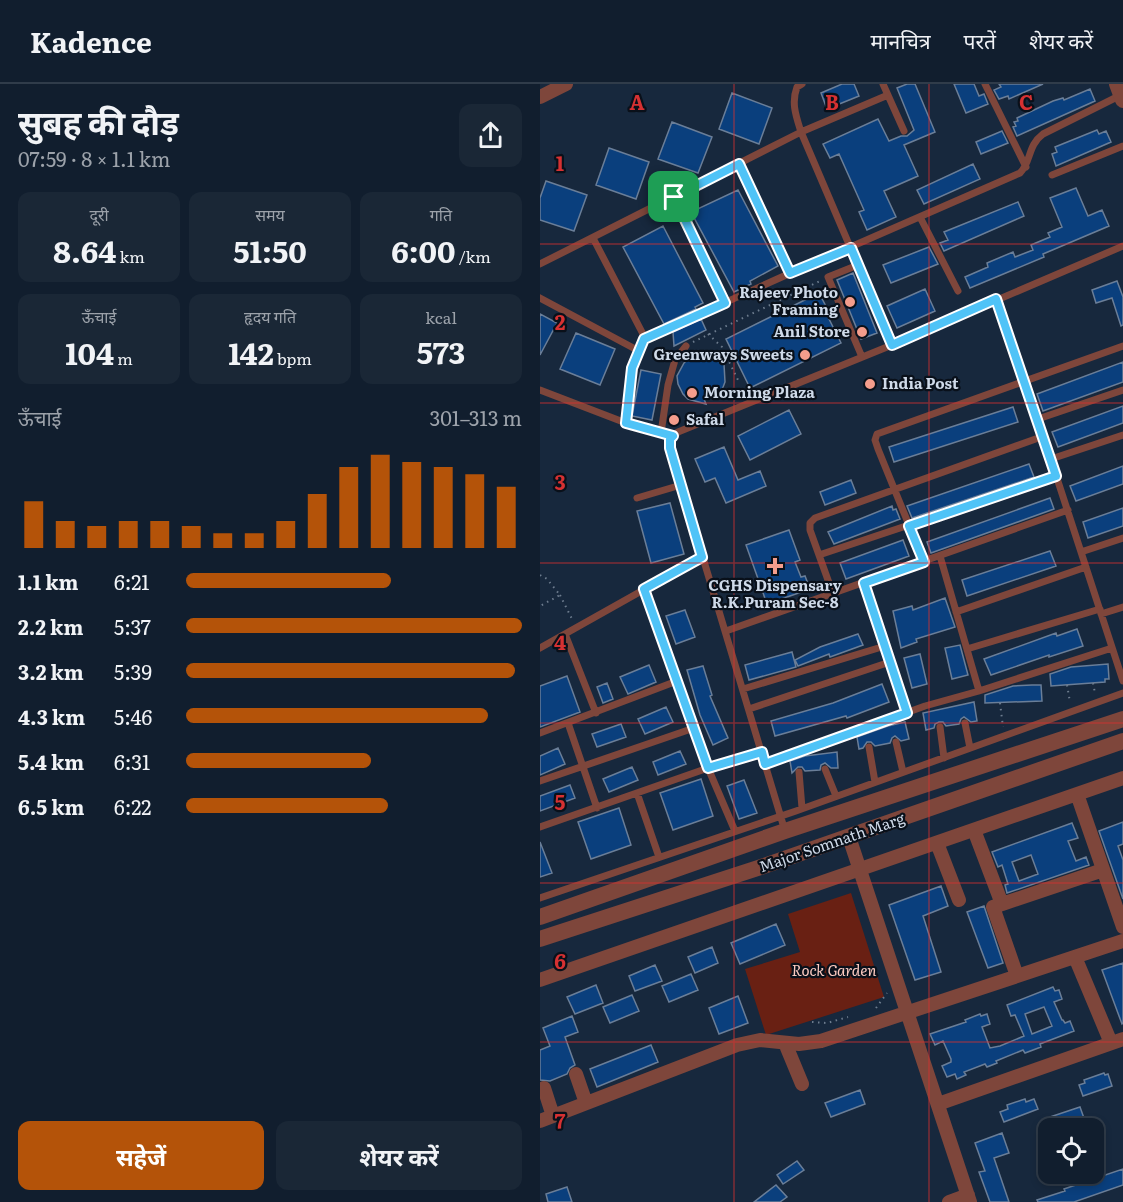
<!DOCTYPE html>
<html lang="hi">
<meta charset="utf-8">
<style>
body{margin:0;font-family:Literata,"Noto Sans Devanagari",serif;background:#1a2736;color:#f1f3f6;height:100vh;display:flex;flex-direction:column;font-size:22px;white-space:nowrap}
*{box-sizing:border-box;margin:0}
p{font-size:20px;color:#9ca2aa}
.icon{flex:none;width:33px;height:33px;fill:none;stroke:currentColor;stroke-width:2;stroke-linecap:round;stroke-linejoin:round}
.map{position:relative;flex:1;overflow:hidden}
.panel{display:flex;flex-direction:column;background:#111e2e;width:540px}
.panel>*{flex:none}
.tools{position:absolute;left:498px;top:1034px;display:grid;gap:12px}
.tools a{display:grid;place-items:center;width:66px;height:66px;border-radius:12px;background:#111e2e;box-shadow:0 3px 9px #0003,0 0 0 2px #303c4a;font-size:30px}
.pin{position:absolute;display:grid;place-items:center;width:51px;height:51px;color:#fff;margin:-26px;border-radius:12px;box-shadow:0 3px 9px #0006}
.round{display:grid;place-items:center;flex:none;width:63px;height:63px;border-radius:12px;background:#1a2736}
.overview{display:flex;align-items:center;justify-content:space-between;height:102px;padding:0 18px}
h1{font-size:33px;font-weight:700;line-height:45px}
.metrics{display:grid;grid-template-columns:repeat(3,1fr);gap:9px;height:102px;padding:6px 18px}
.metrics div{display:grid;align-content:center;border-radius:12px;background:#1a2736;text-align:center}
.metrics b{font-size:30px;font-weight:700}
.metrics small{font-size:16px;font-weight:400}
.metrics p{font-size:16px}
.chart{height:168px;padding:12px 18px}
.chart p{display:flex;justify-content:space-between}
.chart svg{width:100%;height:108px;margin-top:6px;stroke:#b45309;stroke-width:6}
.primary-button{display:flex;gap:12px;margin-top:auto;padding:12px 18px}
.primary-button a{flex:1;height:69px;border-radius:12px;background:#b45309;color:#fff;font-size:24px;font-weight:700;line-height:69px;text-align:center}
.primary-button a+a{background:#1a2736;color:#f1f3f6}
ul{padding:0 18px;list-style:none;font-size:20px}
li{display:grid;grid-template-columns:96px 72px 1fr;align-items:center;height:45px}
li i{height:15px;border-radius:8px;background:#b45309}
header{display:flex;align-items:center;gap:36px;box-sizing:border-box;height:84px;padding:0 30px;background:#111e2e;border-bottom:2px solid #303c4a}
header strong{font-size:28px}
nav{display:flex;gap:33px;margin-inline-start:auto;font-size:21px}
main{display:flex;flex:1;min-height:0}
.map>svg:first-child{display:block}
.green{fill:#692013}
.building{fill:#0a3f7d;stroke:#6a7e98;stroke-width:1.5;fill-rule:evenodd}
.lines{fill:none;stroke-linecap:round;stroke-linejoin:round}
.path{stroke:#6d7c8e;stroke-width:2;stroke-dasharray:1.5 4.5;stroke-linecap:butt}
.service{stroke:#7e463b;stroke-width:7}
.minor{stroke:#7e463b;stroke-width:14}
.tertiary{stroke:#7e463b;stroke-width:16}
.route-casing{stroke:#fff;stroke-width:12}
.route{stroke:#4fc3f7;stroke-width:8}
.grid{fill:none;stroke:#d63132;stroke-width:1.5;stroke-opacity:0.55}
.poi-dot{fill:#f49d8c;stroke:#09101a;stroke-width:2}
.labels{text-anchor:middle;stroke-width:4.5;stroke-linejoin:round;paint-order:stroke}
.poi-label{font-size:15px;font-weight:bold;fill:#cfdae9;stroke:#09101a;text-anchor:end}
.street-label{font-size:15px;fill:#cfdae9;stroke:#09101a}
.park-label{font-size:15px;font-style:italic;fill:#fccac0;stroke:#09101a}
.grid-label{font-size:20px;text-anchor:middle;font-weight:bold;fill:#d63132;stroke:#09101a;stroke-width:4.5;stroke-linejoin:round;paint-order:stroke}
</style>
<header>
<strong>Kadence</strong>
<nav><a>मानचित्र</a><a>परतें</a><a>शेयर करें</a></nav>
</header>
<main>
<section class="panel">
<div class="overview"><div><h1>सुबह की दौड़</h1><p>07:59 · 8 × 1.1 km</p></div><a class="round"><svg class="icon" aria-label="share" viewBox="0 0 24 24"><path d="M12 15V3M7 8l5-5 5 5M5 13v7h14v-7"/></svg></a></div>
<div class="metrics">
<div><p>दूरी</p><b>8.64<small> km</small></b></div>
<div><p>समय</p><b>51:50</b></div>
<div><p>गति</p><b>6:00<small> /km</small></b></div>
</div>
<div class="metrics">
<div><p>ऊँचाई</p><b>104<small> m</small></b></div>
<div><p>हृदय गति</p><b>142<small> bpm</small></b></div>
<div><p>kcal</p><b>573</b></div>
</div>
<div class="chart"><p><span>ऊँचाई</span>301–313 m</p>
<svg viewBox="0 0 160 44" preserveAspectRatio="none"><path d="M5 44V25M15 44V33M25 44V35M35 44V33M45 44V33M55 44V35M65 44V38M75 44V38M85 44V33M95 44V22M105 44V11M115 44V6M125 44V9M135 44V11M145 44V14M155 44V19"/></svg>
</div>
<ul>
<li><b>1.1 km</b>6:21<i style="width:61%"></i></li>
<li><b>2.2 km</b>5:37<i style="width:100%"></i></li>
<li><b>3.2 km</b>5:39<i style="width:98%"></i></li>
<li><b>4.3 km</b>5:46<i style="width:90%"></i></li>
<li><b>5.4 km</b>6:31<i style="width:55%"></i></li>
<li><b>6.5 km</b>6:22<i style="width:60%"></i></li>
</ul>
<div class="primary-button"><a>सहेजें</a><a>शेयर करें</a></div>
</section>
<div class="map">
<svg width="583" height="1118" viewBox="0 0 583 1118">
<rect width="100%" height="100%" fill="#17283d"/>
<!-- green -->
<path class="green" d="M311 809 344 913 226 951 205 885 260 868 248 830Z"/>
<!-- building -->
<path class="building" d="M302 0H314L319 12 287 25 281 9Z
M367 0H375L395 48 364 61 378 92 344 107 356 133 327 146 319 128 324 126 299 70 290 74 283 60 338 35 349 57 361 52H367L374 46 357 4Z
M414 0H434L439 12 444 10 448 20 426 29Z
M459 0H503L469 15 468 12 459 15 454 6 461 3Z
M550 5 555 17 477 52 473 43 476 42 474 38 478 37 477 34 513 17 523 14 524 16Z
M192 9 232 24 219 60 179 45Z
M132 38 172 53 158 89 118 75Z
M557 46 559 50 566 47 571 58 516 82 512 70 517 68 515 63Z
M462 47 468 59 441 70 436 58Z
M69 64 109 78 96 115 56 101Z
M433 80 440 95 384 120 377 106Z
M6 97 47 111 34 147 0 136V114Z
M536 104 548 132 562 126 569 142 503 170 504 173 430 204 425 193 448 183 447 179 473 168 475 173 493 166 491 161 510 153 508 149 522 143 510 114Z
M198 106 238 182 210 197 211 200 194 208 151 128Z
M478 118 484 132 404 167 400 159 408 156 404 148Z
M123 142 163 219 155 223 156 225 124 240 83 163Z
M389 163 398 180 351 199 343 181Z
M313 189 337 249 321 255 297 196Z
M577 197 583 213V241L581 242 572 214 556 219 552 206Z
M385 205 395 227 357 244 347 222Z
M279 209 289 228 286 229 301 259 210 304 186 255Z
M0 230 17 239 0 271Z
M161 235 166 246 134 262 133 248Z
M36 249 75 265 60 301 20 285Z
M161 271 168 272 184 280 185 298 179 314 177 309 164 315 166 320 148 315 143 310 138 300 137 292 144 279 152 273Z
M583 278V298L503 327 497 310Z
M101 286 121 290 112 336 92 332Z
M583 322V339L518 363 512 348Z
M473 323 478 338 354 378 349 363Z
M249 326 261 350 210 376 198 352Z
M184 363 198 396 220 387 226 402 186 419 175 394 165 398 155 375Z
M489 380 494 393 372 434 367 422Z
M583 382V400L536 417 530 402Z
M311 396 316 409 285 421 280 408Z
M510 414 514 425 391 469 387 458Z
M130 419 144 470 111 479 97 427Z
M352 422 353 426 356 425 360 435 294 460 288 448Z
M583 424V442L548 454 543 438Z
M249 446 260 476 255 478 261 493 265 492 270 505 227 520 206 461Z
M363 456 369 472 306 495 300 479Z
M510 467 516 482 427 512 422 496Z
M405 514 415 543 376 555 377 558 361 564 353 527 372 522 373 526Z
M145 526 155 553 136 560 126 532Z
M537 545 543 562 509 573V571L451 591 444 575 516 549 517 552Z
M318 550 323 561 290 573 289 570 258 582 255 576 280 563Z
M420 561 428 591 412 595 405 564Z
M252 568 256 583 209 596 205 581Z
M380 570 387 600 372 604 364 574Z
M568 580 569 595H565V598L511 602 510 590 531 583Z
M109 581 116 598 88 610 80 593Z
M163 582 172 611 170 612 188 654 173 661 160 631 147 586Z
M27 592 40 628 0 643V602Z
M67 599 73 615 63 619 57 603Z
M342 600 349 618 307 634 306 632 235 652 231 637 293 619Z
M492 601H501L502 617 445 619V611L473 602Z
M434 618 437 637 431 638 424 633 421 635 419 640 406 642 403 638H399L395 640 394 644 386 646 383 629Z
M126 623 133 638 105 650 98 635Z
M365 638 369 655 361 657 355 652 352 654 350 659 335 662 331 658H327L323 664 319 665 317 653 348 642Z
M81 640 86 653 57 663 52 650Z
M18 664 25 680 0 691V672Z
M140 667 146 680 118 691 113 678Z
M297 668 298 684H291L285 679 281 681 280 686 265 687 262 683H258L252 689 250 677 265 672Z
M92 683 98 696 69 708 63 695Z
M161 695 173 732 133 746 120 709Z
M204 696 217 729 199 735 187 702Z
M30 701 35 714 0 727V712Z
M79 724 91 761 51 775 38 738Z
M583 738V760L578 762 583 776V815L559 747Z
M532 739 538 754 528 757 536 777 546 773 549 781 467 809 465 801 468 800 462 781 458 783 452 768ZM491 771 498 790 479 797 472 778Z
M0 758 12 789 0 793Z
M401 802 408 822 383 832 401 888 375 896 349 821Z
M444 822 463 879 448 884 427 828Z
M236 840 245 861 200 880 191 859Z
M172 863 178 879 155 889 148 873Z
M583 879V939L582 940 562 886Z
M115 881 122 897 95 907 89 892Z
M151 890 158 906 129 918 122 902Z
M56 901 63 919 35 930 27 913Z
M513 903 515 907 519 906 522 915 514 918 522 936H523L525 939 530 937 534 947 500 960 501 963 485 969 483 966 456 977 457 979 447 983 445 980 424 988 426 991 417 995 415 990 407 993 402 982 411 978V975L403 957 395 961 390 950 426 938 425 936 440 930 441 932 447 930 450 940 442 943 450 964 460 962 484 952 475 931 471 932 467 921ZM504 923 512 942 492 950 485 930Z
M92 911 99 927 70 939 63 923Z
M198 912 208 939 179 950 169 924Z
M32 932 38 948 25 953 35 981 30 984 27 990 10 997 0 996V966L10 962 3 944Z
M111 961 118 978 57 1003 50 985Z
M564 989 565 991 568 990 572 1002 543 1012 539 1001 545 999 544 996Z
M320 1006 325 1020 291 1033 285 1019Z
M485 1015 486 1018 494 1015 498 1025 464 1038 460 1028 468 1025 467 1021Z
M540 1023 545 1037 532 1041 533 1044H514L510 1033Z
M462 1049 469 1069 454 1074 469 1118H450L439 1088 445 1087 435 1059Z
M257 1077 264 1086 243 1100 237 1091Z
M583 1085V1101L534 1118H498L497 1116 525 1107 524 1105Z
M236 1101 247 1113 240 1118H214Z
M27 1103 32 1118H8L6 1110Z"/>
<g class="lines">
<!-- path -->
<path class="path" d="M168 250 182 263 198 296
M153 258 280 197
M0 491 7 495 20 511 0 522
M20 511 32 535
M553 599 555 609
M527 601 530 618
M460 619 463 643
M176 682 214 670
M336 924 347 909
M272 938 287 939 308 933"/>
<!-- service -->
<path class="service" d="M262 0 257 3C251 19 256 32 261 48L352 261
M343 0 364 47
M445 0 486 83
M199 80 250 189
M512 91 583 62
M134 113 185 219
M380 133 418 207
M53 154 104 252V258L92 284 86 339
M0 180 261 48 348 11
M318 181 288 193 322 273
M0 214 99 267
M456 215 485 296 583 597
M104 255 244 192 480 89C492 77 487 62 503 50L581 11
M0 306 86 339 133 352
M498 335 583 306
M121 349 128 301 135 276 146 262
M511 375 583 351
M97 414 141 401
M541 468 583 454
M279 471 516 392
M400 472 439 607
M384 478 338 365 335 356 337 350 583 262
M324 499 367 629
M104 505 168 684 195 747
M293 510 270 446V439L275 434 504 352
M416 528 546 483
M561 530 583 523
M186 547 528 426
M25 550 56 629
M0 564 162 473
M427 565 560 525
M203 605 345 562
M209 625 350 578
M28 639 57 724
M425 639 430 664
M400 643 404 674
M0 649 137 597
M356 658 363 688
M329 663 335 698
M225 680 385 622 439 607 572 564
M285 685 296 712
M259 688 262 724
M0 697 154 644
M97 709 119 773
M0 743 168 684
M245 747 130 364V355L138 348 352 261 583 162
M0 814 256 727 583 609"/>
<!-- minor -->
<path class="minor" d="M0 13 26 0
M537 710 583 843
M434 746 462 820 563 786
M309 753 430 1118
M397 759 419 816
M465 819 453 823 477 892
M535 873 571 959
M0 896 583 694
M245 959 262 1000
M36 990 46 1019
M4 1004 13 1032
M398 1020 583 955
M0 1037 197 961 220 956 259 960 281 957 583 857
M409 1118 428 1111"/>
<!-- tertiary -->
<path class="tertiary" d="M577 0 583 16
M0 833 245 747 583 635
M0 855 221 783 583 657"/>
</g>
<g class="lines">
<!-- route casing -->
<g class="route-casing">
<path id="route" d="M199 80 250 189 311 164 352 261 456 215 516 392 369 442 384 478 324 499 367 629 225 680 222 668 168 684 104 505 162 473 130 364V355L133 352 86 339 92 284 104 255 185 219 134 113Z"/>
</g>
<!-- route -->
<use href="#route" class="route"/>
</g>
<!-- grid -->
<path class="grid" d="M194 0V1118M389 0V1118M0 160H583M0 319H583M0 479H583M0 639H583M0 799H583M0 958H583"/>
<!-- markers -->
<g class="poi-dot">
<circle cx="310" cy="218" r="6"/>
<circle cx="322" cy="248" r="6"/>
<circle cx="265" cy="271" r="6"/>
<circle cx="330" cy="300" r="6"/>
<circle cx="152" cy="309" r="6"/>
<circle cx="134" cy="336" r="6"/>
<path d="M232 473h6v6h6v6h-6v6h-6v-6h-6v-6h6z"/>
</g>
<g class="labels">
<!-- poi labels -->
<g class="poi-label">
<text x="298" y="214">Rajeev Photo<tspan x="298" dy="17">Framing</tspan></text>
<text x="310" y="253">Anil Store</text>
<text x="253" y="276">Greenways Sweets</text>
<text x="342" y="305" text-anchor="start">India Post</text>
<text x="164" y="314" text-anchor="start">Morning Plaza</text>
<text x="146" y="341" text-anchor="start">Safal</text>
<text x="235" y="507" text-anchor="middle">CGHS Dispensary<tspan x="235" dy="17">R.K.Puram Sec-8</tspan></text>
</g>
<!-- street labels -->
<g class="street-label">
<text transform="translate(292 759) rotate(-19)" y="5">Major Somnath Marg</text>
</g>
<!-- park labels -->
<g class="park-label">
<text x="294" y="892">Rock Garden</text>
</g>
</g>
<g class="grid-label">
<text x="97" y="26">A</text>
<text x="292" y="26">B</text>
<text x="486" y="26">C</text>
<text x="20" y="87">1</text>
<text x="20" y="246">2</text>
<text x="20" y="406">3</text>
<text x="20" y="566">4</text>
<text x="20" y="726">5</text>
<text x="20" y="885">6</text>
<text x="20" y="1045">7</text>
</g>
</svg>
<div class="tools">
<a><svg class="icon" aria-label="locate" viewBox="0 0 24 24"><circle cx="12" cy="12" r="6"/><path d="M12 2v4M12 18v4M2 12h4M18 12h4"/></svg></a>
</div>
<div class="pin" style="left:134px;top:113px;background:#1e9e55"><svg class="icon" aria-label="arrive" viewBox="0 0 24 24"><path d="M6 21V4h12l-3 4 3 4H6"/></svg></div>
</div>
</main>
